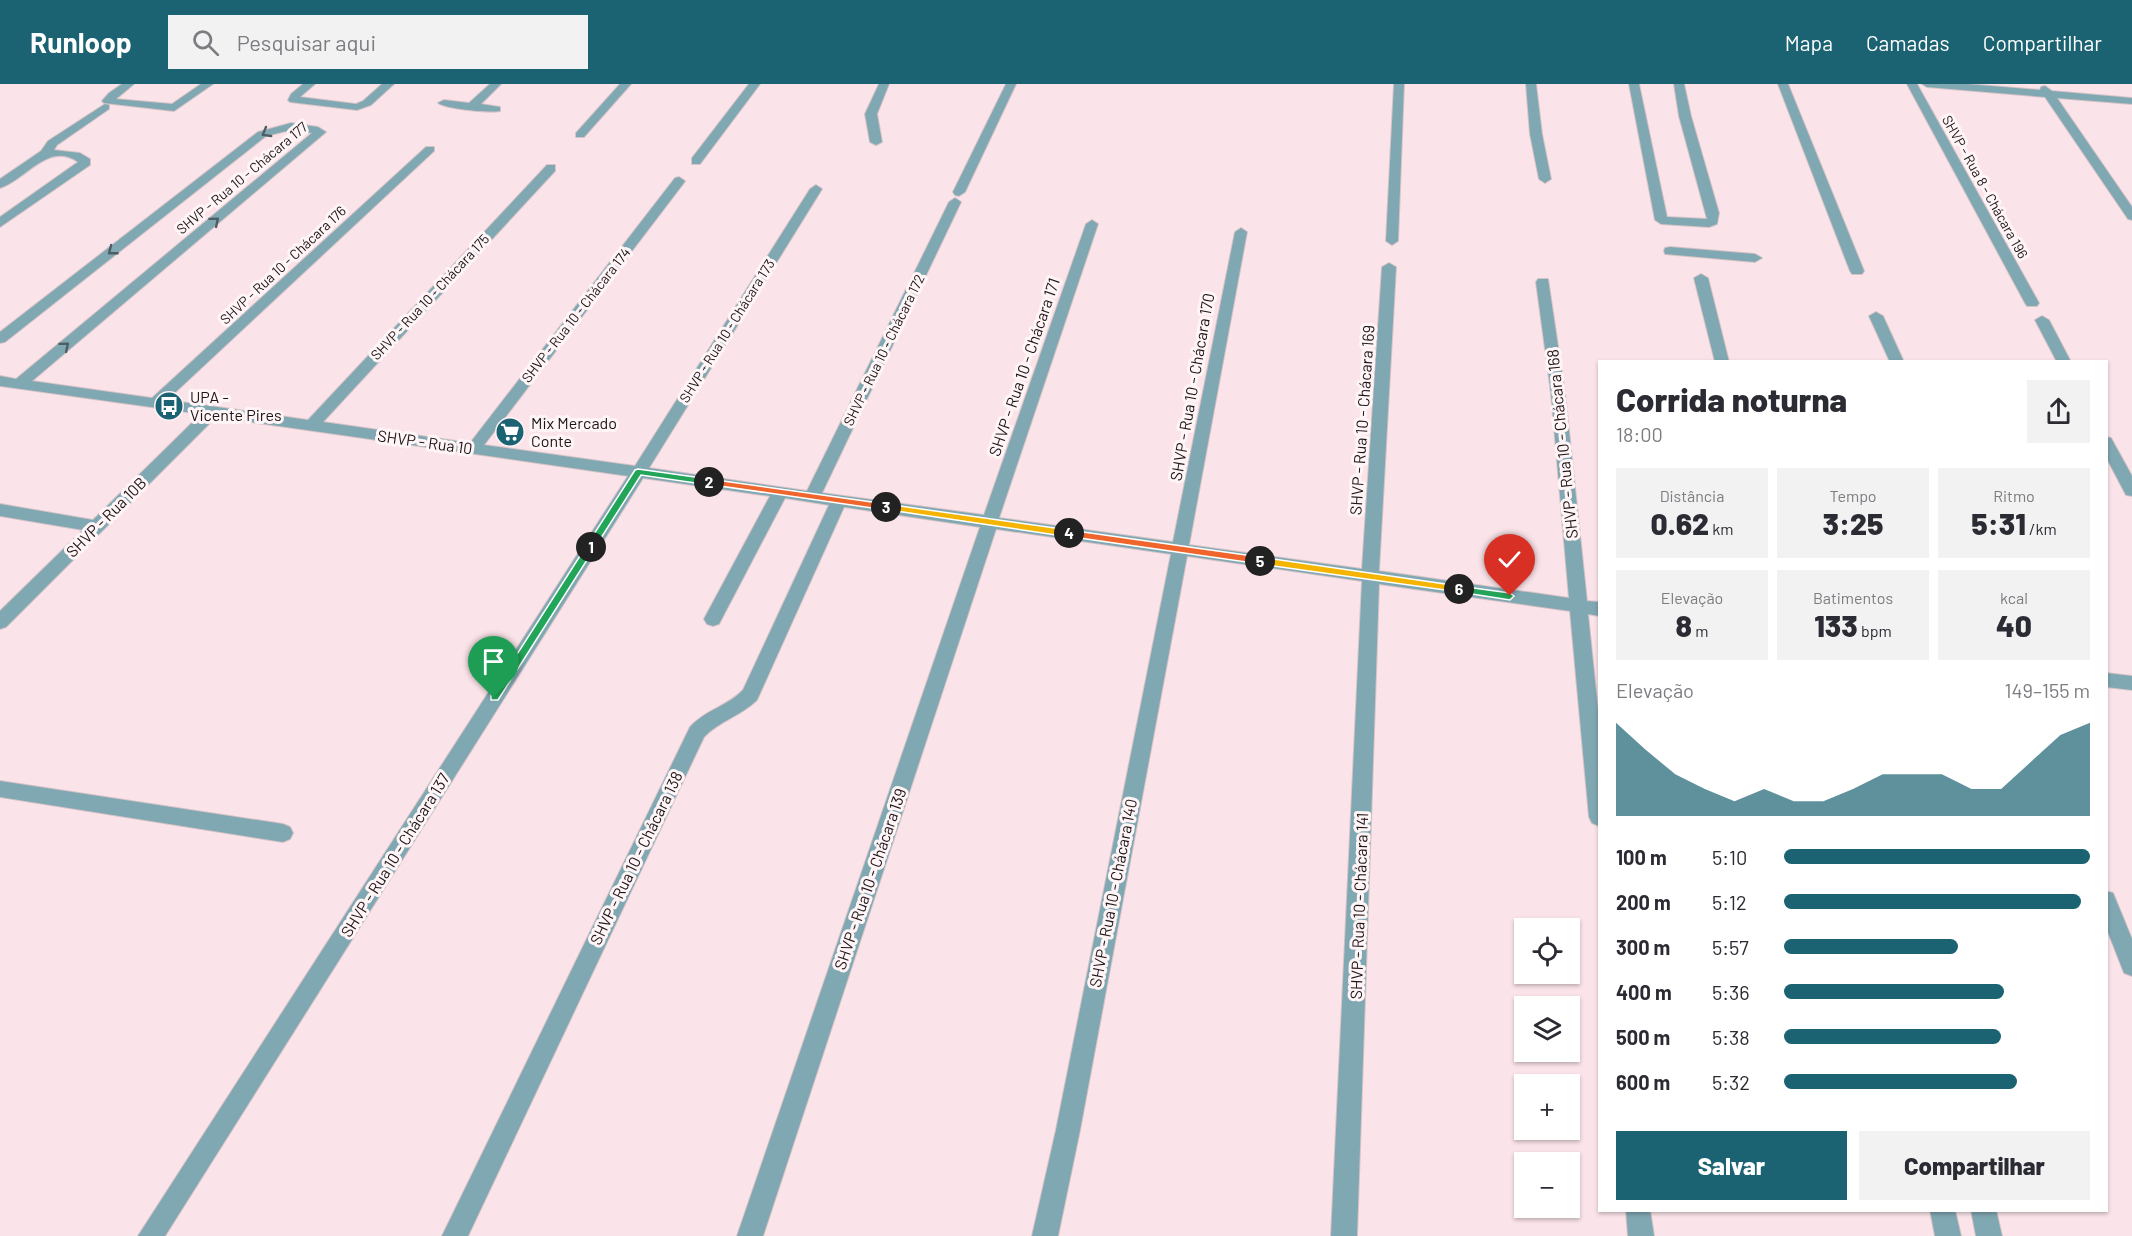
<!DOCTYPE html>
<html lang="pt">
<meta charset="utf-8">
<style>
body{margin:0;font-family:Barlow,sans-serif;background:#f2f2f3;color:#2b2b33;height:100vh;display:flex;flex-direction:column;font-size:22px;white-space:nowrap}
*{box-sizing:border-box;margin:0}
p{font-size:20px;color:#7c7c81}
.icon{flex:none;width:33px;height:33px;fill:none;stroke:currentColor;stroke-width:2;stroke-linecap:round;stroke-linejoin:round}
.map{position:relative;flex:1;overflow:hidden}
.details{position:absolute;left:1598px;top:276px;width:510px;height:852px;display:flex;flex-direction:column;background:#fff;border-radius:0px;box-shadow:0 2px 4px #0004}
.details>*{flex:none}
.fabs{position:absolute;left:1514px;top:834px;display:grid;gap:12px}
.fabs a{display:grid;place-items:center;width:66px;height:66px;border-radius:0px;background:#fff;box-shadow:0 2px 4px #0004;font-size:30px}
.pin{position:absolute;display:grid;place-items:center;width:51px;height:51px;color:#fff;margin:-62px -26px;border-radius:50% 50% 50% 0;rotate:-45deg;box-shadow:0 0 6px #0007}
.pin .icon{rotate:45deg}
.km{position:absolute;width:30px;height:30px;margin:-15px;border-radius:50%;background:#222;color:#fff;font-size:16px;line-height:30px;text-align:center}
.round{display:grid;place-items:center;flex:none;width:63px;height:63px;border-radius:0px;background:#f2f2f3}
.overview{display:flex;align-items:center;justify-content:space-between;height:102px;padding:0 18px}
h1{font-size:33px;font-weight:800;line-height:45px}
.metrics{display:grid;grid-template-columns:repeat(3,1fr);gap:9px;height:102px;padding:6px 18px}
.metrics div{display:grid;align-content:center;border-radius:0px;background:#f2f2f3;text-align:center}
.metrics b{font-size:30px;font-weight:800}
.metrics small{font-size:16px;font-weight:400}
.metrics p{font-size:16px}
.chart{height:168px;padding:12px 18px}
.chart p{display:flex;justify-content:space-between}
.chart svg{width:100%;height:108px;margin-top:6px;fill:#1b6372;opacity:.7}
.action{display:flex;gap:12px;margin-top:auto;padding:12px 18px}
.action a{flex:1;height:69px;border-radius:0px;background:#1b6372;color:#fff;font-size:24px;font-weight:800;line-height:69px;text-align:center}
.action a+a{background:#f2f2f3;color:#2b2b33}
ul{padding:0 18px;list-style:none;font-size:20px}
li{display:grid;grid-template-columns:96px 72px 1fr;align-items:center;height:45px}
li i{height:15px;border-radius:8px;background:#1b6372}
header{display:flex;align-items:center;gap:36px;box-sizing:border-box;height:84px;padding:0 30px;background:#1b6372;color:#fff}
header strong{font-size:28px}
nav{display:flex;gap:33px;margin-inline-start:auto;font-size:21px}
.search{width:420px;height:54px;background:#f2f2f3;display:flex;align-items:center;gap:15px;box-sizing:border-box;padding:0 21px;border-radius:0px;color:#7c7c81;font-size:22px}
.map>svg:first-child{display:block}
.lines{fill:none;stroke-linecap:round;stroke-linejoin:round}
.minor-casing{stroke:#d7c3c7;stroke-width:2}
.minor{fill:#80a8b2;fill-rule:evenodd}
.oneway{stroke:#4e5e64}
.split-1{fill:#22a559;stroke:#fff;stroke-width:1.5}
.split-2{fill:#22a559;stroke:#fff;stroke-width:1.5}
.split-3{fill:#f0652b;stroke:#fff;stroke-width:1.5}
.split-4{fill:#f5b400;stroke:#fff;stroke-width:1.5}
.split-5{fill:#f0652b;stroke:#fff;stroke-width:1.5}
.split-6{fill:#f5b400;stroke:#fff;stroke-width:1.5}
.split-7{fill:#22a559;stroke:#fff;stroke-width:1.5}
.labels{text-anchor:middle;stroke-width:6;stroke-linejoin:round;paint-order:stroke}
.far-street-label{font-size:14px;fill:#1c1517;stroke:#fff5f7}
.street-label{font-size:16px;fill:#1c1517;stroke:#fff5f7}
.poi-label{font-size:16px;fill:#1c1517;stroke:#fff5f7;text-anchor:start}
</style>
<header>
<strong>Runloop</strong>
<div class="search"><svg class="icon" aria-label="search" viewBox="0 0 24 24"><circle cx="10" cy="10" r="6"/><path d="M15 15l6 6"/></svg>Pesquisar aqui</div>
<nav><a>Mapa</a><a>Camadas</a><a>Compartilhar</a></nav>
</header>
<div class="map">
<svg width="2132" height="1152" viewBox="0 0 2132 1152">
<rect width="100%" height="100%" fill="#fbe4e9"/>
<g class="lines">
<!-- minor casing -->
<g class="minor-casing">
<path id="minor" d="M122 0H134L116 15 172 20 201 0H213L174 27 104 19 102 17 109 9Z
M303 0H315L300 13 356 20 363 17 382 0H394L371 21 357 26 290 18 288 16 291 10Z
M490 0H501L481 20 500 23V27C489 29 446 25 438 19L444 16 469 19Z
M620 0H631L584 53H576V49Z
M749 0H760L700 80H692V74Z
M879 0H889L877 30 882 58 876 61 870 58 865 30Z
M1006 0H1016L965 108 959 112 955 111 953 108Z
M1394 0H1404L1398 157 1392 161 1386 157Z
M1526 0H1536L1542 50 1551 95 1545 99 1539 95 1530 50Z
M1629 0H1639L1667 133 1707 135 1679 32 1674 0H1684L1691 32 1719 129 1717 140 1709 143 1661 140 1655 136Z
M1778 0H1788L1864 187 1862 190H1852L1850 187Z
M1907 0H1917L2039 219 2037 222H2027L2025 219Z
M1922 0H1967L2040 6 2041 3 2045 2 2052 7 2132 14V20L2057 14 2132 123V136L2128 135 2045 13 1927 3Z
M105 20 109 21V25L57 61 54 66 80 69 90 75V81L0 143V133L78 78C48 57 26 96 0 104V95L41 67 48 57Z
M291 39 318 43 326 48 32 297 152 314 426 63H434V67L167 316 308 336 547 81H555V87L323 338 470 359 675 94 679 93 685 97 683 100 484 361 635 382 810 105 816 101 822 105 649 384 807 407 949 118 955 114 961 118 822 409 984 431 1086 140 1092 136 1098 140 999 434 1173 458 1235 148 1241 144 1247 148 1189 461 1362 485 1382 183 1389 179 1396 183 1379 487 1569 514 1551 309 1536 198 1538 195H1548L1565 309 1587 517 1599 518V532L1588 530 1599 636V742L1592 739 1589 733 1570 527 1379 500 1357 1152H1331L1362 497 1187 472 1080 1046 1058 1152H1032L1056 1046 1171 470 996 445 763 1152H737L980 443 844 423 757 616C741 632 719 637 704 653L468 1152H442L690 643C705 626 728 622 743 606L829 421 785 414 719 540 713 542 707 540 704 535 770 412 643 394 165 1152H138L628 392 216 333 6 543 0 545V527L83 446 0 432V420L93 436 201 330 0 302V292L16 295 312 49 291 46 266 52 5 258 0 259V248L258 48Z
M1670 163 1755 170 1762 174 1755 178 1665 170 1664 167 1665 164Z
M1701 190 1708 194 1729 278H1715L1694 194Z
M1876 228 1883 232 1904 278H1890L1869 232Z
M2042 232 2049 236 2071 278H2057L2035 236Z
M2106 353 2111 354 2132 392V412L2126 411 2106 373Z
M2106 589 2132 592V606L2106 603Z
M0 697 283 740 290 743 293 749 290 755 283 758 0 713Z
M2106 807 2113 809 2132 855V892L2124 889 2106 843Z
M1626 1126H1650L1654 1152H1628Z
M1930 1126H1955L1961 1152H1935Z
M1971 1126H1996L2002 1152H1976Z"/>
</g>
<!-- minor -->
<use href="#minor" class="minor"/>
</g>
<!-- one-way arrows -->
<defs><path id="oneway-chevron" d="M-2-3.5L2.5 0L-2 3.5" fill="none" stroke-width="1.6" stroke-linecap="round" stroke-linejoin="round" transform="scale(1.5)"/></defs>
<g class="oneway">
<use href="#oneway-chevron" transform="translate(266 49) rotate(150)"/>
<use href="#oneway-chevron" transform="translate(215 137) rotate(-40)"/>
<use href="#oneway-chevron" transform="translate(112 167) rotate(142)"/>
<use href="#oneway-chevron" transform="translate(65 262) rotate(-40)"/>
</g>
<!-- split-1 -->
<path class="split-1" d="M591 460 595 463 594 465 498 616H491V611L587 461Z"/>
<!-- split-2 -->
<path class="split-2" d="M638 385 709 395 714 398 709 401 641 391 594 465H587V461L635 386Z"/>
<!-- split-3 -->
<path class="split-3" d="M709 395 886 420 890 423 886 426 706 400 705 398Z"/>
<!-- split-4 -->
<path class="split-4" d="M886 420 1069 446 1073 449 1069 453 883 425 881 423Z"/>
<!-- split-5 -->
<path class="split-5" d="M1069 446 1260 473 1264 477 1260 480 1066 452V447Z"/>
<!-- split-6 -->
<path class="split-6" d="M1260 473 1459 502 1463 505 1459 508 1260 480 1255 477Z"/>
<!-- split-7 -->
<path class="split-7" d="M1459 502 1510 509 1514 512 1510 516 1459 508 1454 505Z"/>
<!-- icons -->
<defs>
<g id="bus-disc" transform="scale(1.5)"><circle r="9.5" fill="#1b6372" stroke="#fff5f7"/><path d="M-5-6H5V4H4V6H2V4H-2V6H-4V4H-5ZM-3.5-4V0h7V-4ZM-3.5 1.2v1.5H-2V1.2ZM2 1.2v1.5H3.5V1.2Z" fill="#fff"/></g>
<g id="supermarket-disc" transform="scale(1.5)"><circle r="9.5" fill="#1b6372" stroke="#fff5f7"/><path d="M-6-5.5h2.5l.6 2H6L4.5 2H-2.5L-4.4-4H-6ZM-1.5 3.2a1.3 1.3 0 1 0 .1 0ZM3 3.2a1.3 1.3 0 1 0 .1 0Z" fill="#fff"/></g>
</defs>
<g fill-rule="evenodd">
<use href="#bus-disc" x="169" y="322"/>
<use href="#supermarket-disc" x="510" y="348"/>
</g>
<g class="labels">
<!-- far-street labels -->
<g class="far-street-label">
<text transform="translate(242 94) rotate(-40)" y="5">SHVP - Rua 10 - Chácara 177</text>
<text transform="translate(1985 103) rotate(61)" y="5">SHVP - Rua 8 - Chácara 196</text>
<text transform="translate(283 181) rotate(-43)" y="5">SHVP - Rua 10 - Chácara 176</text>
<text transform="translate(430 213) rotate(-47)" y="5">SHVP - Rua 10 - Chácara 175</text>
<text transform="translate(576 231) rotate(-52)" y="5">SHVP - Rua 10 - Chácara 174</text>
<text transform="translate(727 247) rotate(-58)" y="5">SHVP - Rua 10 - Chácara 173</text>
<text transform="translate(884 266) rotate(-64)" y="5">SHVP - Rua 10 - Chácara 172</text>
</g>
<!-- street labels -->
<g class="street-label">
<text transform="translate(1024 283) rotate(-71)" y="6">SHVP - Rua 10 - Chácara 171</text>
<text transform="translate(1192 303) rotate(-80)" y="6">SHVP - Rua 10 - Chácara 170</text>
<text transform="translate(1362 336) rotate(-86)" y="6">SHVP - Rua 10 - Chácara 169</text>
<text transform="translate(425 358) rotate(8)" y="6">SHVP - Rua 10</text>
<text transform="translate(1562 360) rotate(-96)" y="6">SHVP - Rua 10 - Chácara 168</text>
<text transform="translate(106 433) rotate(-45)" y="6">SHVP - Rua 10B</text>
<text transform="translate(395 771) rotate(-58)" y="6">SHVP - Rua 10 - Chácara 137</text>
<text transform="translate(636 774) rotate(-64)" y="6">SHVP - Rua 10 - Chácara 138</text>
<text transform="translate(870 795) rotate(-71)" y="6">SHVP - Rua 10 - Chácara 139</text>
<text transform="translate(1113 809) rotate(-79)" y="6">SHVP - Rua 10 - Chácara 140</text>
<text transform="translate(1359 822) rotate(-88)" y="6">SHVP - Rua 10 - Chácara 141</text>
</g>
<!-- poi labels -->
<g class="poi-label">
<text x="190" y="319">UPA -<tspan x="190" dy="18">Vicente Pires</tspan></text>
<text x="531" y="345">Mix Mercado<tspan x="531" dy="18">Conte</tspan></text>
</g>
</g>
</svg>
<div class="fabs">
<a><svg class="icon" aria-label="locate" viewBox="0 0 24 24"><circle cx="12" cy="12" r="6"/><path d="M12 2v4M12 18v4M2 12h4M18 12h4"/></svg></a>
<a><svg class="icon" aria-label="layers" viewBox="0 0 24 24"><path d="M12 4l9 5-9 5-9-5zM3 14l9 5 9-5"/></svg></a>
<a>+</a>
<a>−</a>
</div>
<div class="pin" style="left:494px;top:614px;background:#1e9e55"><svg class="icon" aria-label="arrive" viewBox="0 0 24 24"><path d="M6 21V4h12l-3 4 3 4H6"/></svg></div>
<div class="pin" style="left:1510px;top:512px;background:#d93025"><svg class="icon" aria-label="check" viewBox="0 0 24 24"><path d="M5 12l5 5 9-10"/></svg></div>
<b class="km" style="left:591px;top:463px">1</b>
<b class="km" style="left:709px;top:398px">2</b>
<b class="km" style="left:886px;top:423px">3</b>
<b class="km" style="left:1069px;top:449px">4</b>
<b class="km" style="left:1260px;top:477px">5</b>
<b class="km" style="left:1459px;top:505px">6</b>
<section class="details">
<div class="overview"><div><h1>Corrida noturna</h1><p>18:00</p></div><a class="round"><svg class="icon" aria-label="share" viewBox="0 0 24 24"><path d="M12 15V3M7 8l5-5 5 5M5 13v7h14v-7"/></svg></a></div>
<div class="metrics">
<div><p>Distância</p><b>0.62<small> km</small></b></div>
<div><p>Tempo</p><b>3:25</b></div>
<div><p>Ritmo</p><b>5:31<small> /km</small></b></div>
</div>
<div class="metrics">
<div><p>Elevação</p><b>8<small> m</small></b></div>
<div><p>Batimentos</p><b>133<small> bpm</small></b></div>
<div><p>kcal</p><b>40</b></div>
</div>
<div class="chart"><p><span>Elevação</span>149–155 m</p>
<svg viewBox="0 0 160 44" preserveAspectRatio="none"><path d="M0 44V6L10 17L20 27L30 33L40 38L50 33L60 38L70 38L80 33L90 27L100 27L110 27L120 33L130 33L140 22L150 11L160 6V44z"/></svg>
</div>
<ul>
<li><b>100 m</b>5:10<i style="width:100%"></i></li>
<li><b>200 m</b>5:12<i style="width:97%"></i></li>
<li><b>300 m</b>5:57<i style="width:57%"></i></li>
<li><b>400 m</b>5:36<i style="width:72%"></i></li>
<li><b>500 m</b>5:38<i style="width:71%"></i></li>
<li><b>600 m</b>5:32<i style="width:76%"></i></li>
</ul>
<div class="action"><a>Salvar</a><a>Compartilhar</a></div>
</section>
</div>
